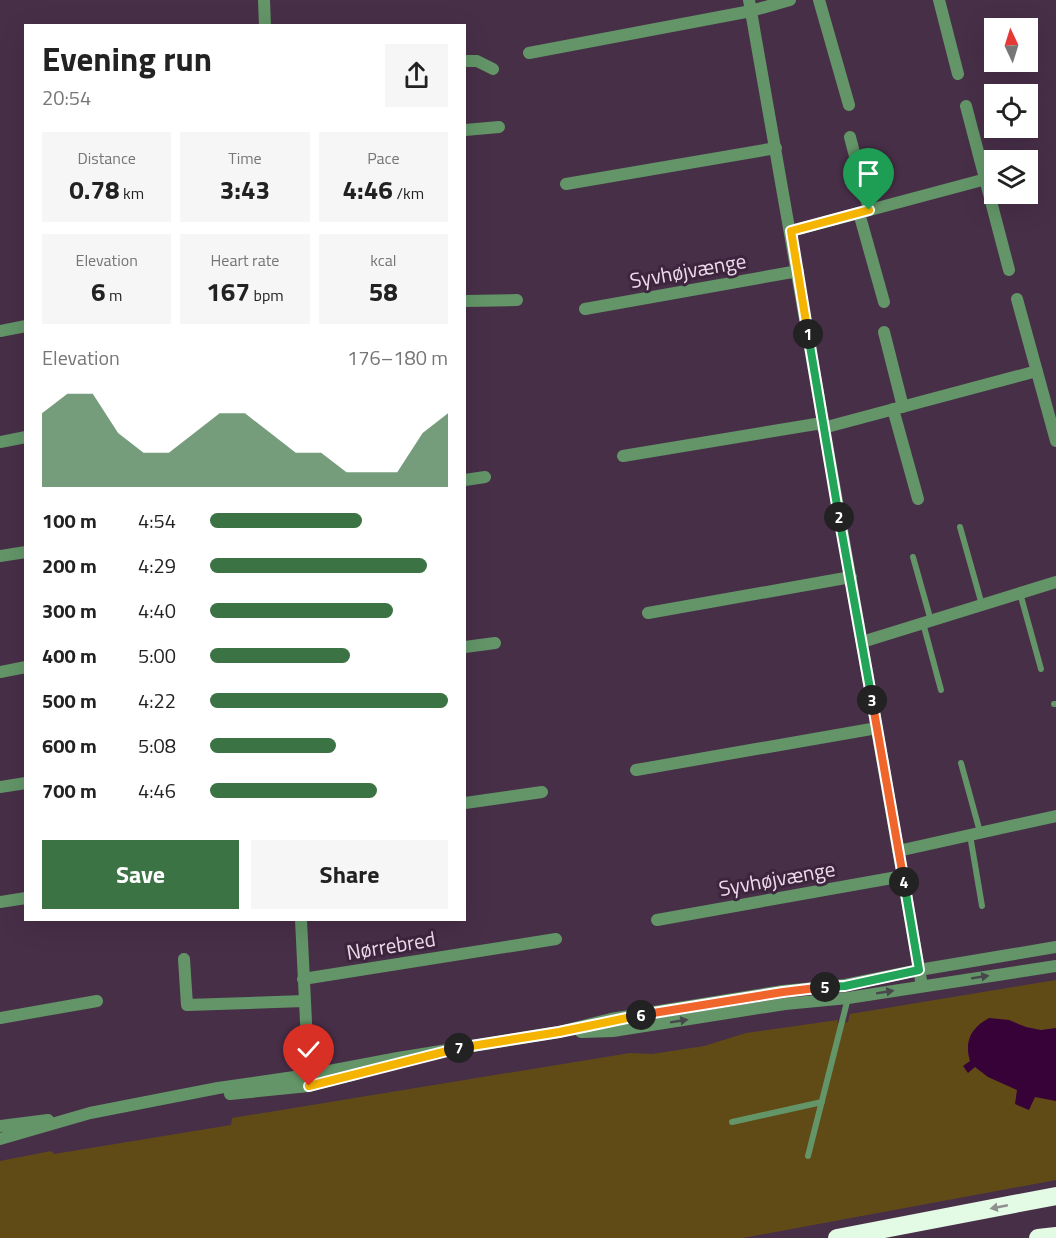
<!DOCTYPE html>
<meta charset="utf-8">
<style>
body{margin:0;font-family:"Titillium Web",sans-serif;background:#f6f6f6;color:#222;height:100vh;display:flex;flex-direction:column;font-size:22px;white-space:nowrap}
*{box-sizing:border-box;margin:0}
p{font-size:20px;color:#767676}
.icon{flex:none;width:33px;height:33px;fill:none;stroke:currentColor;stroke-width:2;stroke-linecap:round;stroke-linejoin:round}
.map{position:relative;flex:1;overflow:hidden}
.sheet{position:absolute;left:24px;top:24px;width:442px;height:897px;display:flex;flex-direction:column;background:#fff;border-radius:0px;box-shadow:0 6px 24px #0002}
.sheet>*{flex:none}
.needle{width:39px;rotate:356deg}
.tools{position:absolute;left:984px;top:18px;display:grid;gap:12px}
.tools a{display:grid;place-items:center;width:54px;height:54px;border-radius:0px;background:#fff;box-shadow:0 6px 24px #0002;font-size:30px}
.pin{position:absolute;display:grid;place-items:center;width:51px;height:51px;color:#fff;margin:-62px -26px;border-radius:50% 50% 50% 0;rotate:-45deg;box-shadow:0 0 6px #0007}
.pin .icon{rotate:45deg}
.km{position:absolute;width:30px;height:30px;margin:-15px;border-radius:50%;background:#222;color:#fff;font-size:16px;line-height:30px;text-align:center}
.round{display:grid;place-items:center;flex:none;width:63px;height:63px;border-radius:0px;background:#f6f6f6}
.summary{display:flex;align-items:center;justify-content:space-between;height:102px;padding:0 18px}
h1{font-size:33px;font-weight:700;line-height:45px}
.metrics{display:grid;grid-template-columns:repeat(3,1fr);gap:9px;height:102px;padding:6px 18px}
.metrics div{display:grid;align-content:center;border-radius:0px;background:#f6f6f6;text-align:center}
.metrics b{font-size:26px;font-weight:700}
.metrics small{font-size:16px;font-weight:400}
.metrics p{font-size:16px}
.chart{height:168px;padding:12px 18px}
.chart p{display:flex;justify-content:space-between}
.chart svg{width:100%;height:108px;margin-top:6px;fill:#3c7344;opacity:.7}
.button{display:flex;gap:12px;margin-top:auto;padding:12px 18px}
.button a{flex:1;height:69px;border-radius:0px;background:#3c7344;color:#fff;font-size:24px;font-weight:700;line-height:69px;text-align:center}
.button a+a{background:#f6f6f6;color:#222}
ul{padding:0 18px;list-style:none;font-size:20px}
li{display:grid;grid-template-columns:96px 72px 1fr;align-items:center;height:45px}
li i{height:15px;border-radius:8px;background:#3c7344}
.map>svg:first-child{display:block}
.green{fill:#604b16}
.water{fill:#360238}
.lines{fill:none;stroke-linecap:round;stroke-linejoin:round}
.service{stroke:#639568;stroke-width:6}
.minor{stroke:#639568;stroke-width:12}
.tertiary{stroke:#639568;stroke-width:12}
.motorway{stroke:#e3fae4;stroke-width:18}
.oneway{fill:#48474b}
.oneway2{fill:#909091}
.split-1-casing{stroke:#fff;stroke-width:12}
.split-2-casing{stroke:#fff;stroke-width:12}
.split-3-casing{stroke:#fff;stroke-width:12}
.split-4-casing{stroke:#fff;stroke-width:12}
.split-5-casing{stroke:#fff;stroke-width:12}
.split-6-casing{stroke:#fff;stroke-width:12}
.split-7-casing{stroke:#fff;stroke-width:12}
.split-8-casing{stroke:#fff;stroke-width:12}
.split-1{stroke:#f5b400;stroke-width:8}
.split-2{stroke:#22a559;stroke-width:8}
.split-3{stroke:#22a559;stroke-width:8}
.split-4{stroke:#f0652b;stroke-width:8}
.split-5{stroke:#22a559;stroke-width:8}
.split-6{stroke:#f0652b;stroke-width:8}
.split-7{stroke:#f5b400;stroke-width:8}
.split-8{stroke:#f5b400;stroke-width:8}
.labels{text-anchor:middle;stroke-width:6;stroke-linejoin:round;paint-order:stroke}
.street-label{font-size:21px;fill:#ecdbeb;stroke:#3d253e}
</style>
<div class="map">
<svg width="1056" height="1238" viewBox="0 0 1056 1238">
<rect width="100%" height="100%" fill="#482f48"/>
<!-- green -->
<path class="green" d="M1056 980V1180L743 1238H0V1161L51 1151 54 1154 231 1125 232 1118 630 1053 652 1054 704 1046 746 1033 838 1020 837 1023 848 1022 850 1014Z"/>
<!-- water -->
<path class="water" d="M989 1018 1009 1020 1026 1027 1041 1030 1056 1028V1101L1035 1097 1029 1110 1015 1104 1017 1090 988 1077 975 1067 968 1073 963 1066 970 1061C964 1041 971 1028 989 1018Z"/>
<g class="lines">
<!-- service -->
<path class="service" d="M960 527 982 605
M913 557 931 621
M1020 593 1041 669
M923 623 941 690
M1054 704H1056
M961 763 980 832
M970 835 982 906
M732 1122 822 1102
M808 1156 848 998"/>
<!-- minor -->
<path class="minor" d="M264 0 265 26
M749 0 922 986
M819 0 849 105
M939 0 958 74
M529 53 751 11 790 0
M465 61H477L493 69
M966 106 1009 270
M465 130 499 127
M850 137 869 210
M566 184 776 148
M859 213 884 302
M791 231 986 179
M1017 299 1056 441
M465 301 517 300
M585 309 798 271
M0 331 26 326
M884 332 903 407
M893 409 918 499
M823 428 1037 371
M0 442 26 437
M623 456 822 423
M465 480 485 477
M0 556 26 552
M648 613 851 577
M862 642 1056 582
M465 647 495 643
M0 672 26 667
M636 770 877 728
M0 787 26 783
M465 803 542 792
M898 851 1056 816
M0 902 26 898
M301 920 309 1083
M657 920 903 876
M184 959 187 1005 304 1001
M303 979 556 939
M0 1018 97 1001"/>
<!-- tertiary -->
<path class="tertiary" d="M581 1032 613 1031 785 1004 848 998 1056 966
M230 1094 309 1086 360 1073
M0 1126 48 1120
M0 1139 90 1113 218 1088 308 1075 398 1058 559 1032 611 1019 783 991 845 985 919 970 1056 947"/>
<!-- motorway -->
<path class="motorway" d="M837 1238 1056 1196
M1038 1238 1056 1236"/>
</g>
<!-- one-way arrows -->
<defs><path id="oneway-solid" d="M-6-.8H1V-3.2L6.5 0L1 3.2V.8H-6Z" transform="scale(1.5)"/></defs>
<g class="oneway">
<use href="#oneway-solid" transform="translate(980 977) rotate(-9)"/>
<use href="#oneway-solid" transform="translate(885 992) rotate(-9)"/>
<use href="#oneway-solid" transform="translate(679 1021) rotate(-9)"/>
</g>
<use class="oneway2" href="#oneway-solid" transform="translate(999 1207) rotate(169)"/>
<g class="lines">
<!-- split-1 casing -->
<g class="split-1-casing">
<path id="split-1" d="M808 334 791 231 869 210"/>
</g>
<!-- split-2 casing -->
<g class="split-2-casing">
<path id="split-2" d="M808 334 839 517"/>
</g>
<!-- split-3 casing -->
<g class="split-3-casing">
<path id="split-3" d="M839 517 872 700"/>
</g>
<!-- split-4 casing -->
<g class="split-4-casing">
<path id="split-4" d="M872 700 904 882"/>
</g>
<!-- split-5 casing -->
<g class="split-5-casing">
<path id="split-5" d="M825 987 845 986 919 970 904 882"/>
</g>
<!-- split-6 casing -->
<g class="split-6-casing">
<path id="split-6" d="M641 1015 783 992 825 987"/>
</g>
<!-- split-7 casing -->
<g class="split-7-casing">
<path id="split-7" d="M459 1048 559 1032 641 1015"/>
</g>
<!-- split-8 casing -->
<g class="split-8-casing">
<path id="split-8" d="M309 1086 459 1048"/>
</g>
<!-- split-1 -->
<use href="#split-1" class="split-1"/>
<!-- split-2 -->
<use href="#split-2" class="split-2"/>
<!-- split-3 -->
<use href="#split-3" class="split-3"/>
<!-- split-4 -->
<use href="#split-4" class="split-4"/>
<!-- split-5 -->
<use href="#split-5" class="split-5"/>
<!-- split-6 -->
<use href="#split-6" class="split-6"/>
<!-- split-7 -->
<use href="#split-7" class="split-7"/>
<!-- split-8 -->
<use href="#split-8" class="split-8"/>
</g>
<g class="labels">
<!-- street labels -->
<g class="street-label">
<text transform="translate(688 271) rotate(-10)" y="7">Syvhøjvænge</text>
<text transform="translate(777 879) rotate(-10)" y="7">Syvhøjvænge</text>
<text transform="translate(391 946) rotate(-9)" y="7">Nørrebred</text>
</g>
</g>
</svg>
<div class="tools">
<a><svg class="needle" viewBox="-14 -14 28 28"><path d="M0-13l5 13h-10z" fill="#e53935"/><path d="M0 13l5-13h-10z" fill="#767676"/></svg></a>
<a><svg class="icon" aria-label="locate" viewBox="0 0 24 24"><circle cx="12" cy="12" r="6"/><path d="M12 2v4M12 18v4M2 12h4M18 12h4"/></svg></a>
<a><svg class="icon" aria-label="layers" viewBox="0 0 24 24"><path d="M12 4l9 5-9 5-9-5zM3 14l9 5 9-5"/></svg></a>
</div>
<div class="pin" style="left:869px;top:210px;background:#1e9e55"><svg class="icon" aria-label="arrive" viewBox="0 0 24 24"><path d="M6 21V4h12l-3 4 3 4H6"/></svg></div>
<div class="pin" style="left:309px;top:1086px;background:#d93025"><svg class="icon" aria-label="check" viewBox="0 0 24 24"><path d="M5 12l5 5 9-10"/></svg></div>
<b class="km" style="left:808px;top:334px">1</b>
<b class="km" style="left:839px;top:517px">2</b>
<b class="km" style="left:872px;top:700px">3</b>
<b class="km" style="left:904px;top:882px">4</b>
<b class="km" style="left:825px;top:987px">5</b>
<b class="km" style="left:641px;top:1015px">6</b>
<b class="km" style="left:459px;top:1048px">7</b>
<section class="sheet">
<div class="summary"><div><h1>Evening run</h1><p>20:54</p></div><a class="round"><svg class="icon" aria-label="share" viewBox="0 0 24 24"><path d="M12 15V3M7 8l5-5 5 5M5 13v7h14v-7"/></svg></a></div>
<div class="metrics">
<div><p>Distance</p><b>0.78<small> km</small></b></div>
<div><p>Time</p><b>3:43</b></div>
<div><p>Pace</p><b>4:46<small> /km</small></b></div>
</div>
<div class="metrics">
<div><p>Elevation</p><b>6<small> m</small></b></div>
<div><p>Heart rate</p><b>167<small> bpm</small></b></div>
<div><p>kcal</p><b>58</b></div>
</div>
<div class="chart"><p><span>Elevation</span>176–180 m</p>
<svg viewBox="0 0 160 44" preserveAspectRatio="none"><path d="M0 44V14L10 6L20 6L30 22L40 30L50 30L60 22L70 14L80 14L90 22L100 30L110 30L120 38L130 38L140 38L150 22L160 14V44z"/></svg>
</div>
<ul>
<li><b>100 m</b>4:54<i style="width:64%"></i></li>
<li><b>200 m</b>4:29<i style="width:91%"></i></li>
<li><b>300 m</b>4:40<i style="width:77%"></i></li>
<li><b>400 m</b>5:00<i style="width:59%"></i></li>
<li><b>500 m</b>4:22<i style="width:100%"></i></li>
<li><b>600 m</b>5:08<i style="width:53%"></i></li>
<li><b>700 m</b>4:46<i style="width:70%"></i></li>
</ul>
<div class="button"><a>Save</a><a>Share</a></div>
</section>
</div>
